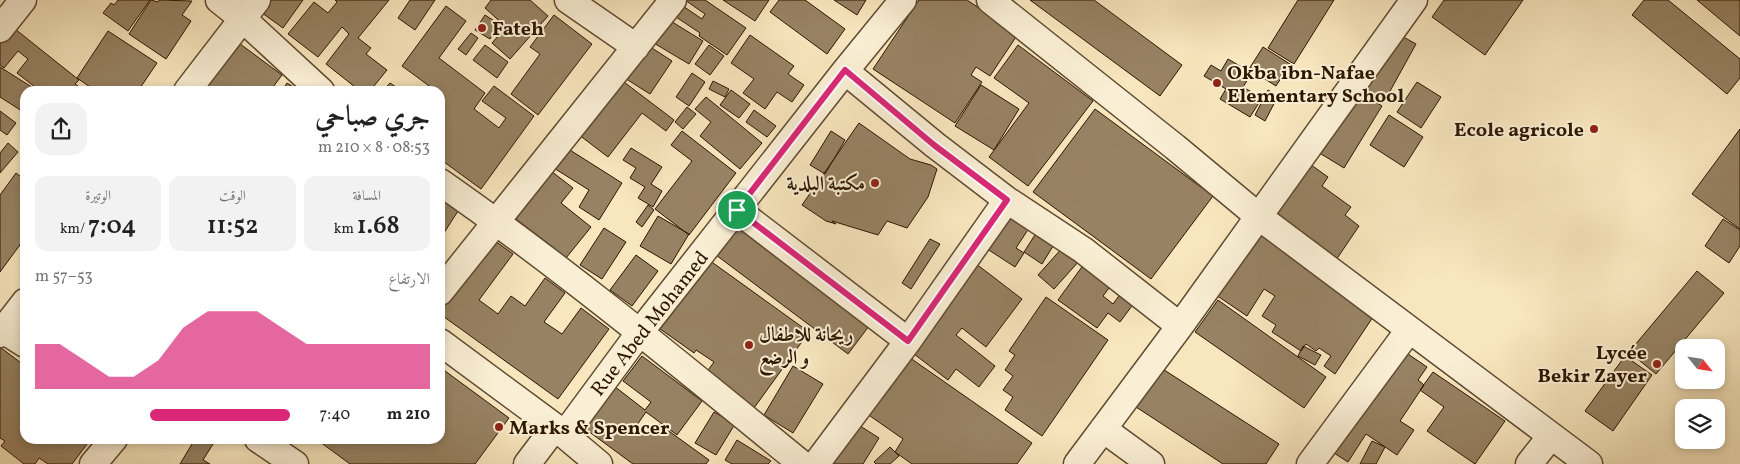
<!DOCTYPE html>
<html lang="ar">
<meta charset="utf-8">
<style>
body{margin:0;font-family:Vollkorn,Amiri,serif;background:#f2f2f2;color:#222;direction:rtl;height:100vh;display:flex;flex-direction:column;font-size:19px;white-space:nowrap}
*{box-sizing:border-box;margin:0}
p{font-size:16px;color:#767676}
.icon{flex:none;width:28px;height:28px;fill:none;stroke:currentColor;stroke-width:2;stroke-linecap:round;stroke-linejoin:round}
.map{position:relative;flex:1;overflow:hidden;direction:ltr}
.side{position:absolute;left:20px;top:86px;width:425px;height:358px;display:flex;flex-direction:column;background:#fff;border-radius:15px;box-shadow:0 2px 8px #0003;direction:rtl}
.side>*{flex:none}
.needle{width:32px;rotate:120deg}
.buttons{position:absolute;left:1675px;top:339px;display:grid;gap:10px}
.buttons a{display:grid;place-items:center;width:50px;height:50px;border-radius:10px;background:#fff;box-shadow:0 2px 8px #0003;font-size:25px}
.pin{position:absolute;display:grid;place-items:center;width:42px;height:42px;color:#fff;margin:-21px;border:2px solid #fff;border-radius:50%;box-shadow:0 1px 5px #0007}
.round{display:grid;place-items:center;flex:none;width:52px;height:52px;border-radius:15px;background:#f2f2f2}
.overview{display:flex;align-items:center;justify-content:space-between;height:85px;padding:0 15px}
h1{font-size:28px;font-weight:600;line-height:38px}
.metrics{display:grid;grid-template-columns:repeat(3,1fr);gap:8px;height:85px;padding:5px 15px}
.metrics div{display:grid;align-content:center;border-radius:12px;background:#f2f2f2;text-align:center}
.metrics b{font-size:25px;font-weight:600}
.metrics small{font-size:14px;font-weight:400}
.metrics p{font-size:14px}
.chart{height:140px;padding:10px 15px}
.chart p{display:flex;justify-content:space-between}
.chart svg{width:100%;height:90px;margin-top:5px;fill:#db2777;opacity:.7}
ul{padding:0 15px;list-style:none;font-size:16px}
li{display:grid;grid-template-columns:80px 60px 1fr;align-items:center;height:38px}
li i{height:12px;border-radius:6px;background:#db2777}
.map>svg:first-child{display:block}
.building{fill:#978263;stroke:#2d1600}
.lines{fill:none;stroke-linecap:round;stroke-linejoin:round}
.minor-casing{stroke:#604a30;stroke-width:29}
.minor{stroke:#faefd5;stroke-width:26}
.route-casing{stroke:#fff;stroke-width:10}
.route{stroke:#db2777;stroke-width:6}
.poi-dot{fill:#8f2418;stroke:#faefd5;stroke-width:2}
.labels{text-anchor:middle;stroke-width:4;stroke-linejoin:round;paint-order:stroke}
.poi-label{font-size:20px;font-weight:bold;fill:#2d1600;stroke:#faefd5;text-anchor:start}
.street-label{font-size:20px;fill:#2d1600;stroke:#faefd5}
</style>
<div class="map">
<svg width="1740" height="464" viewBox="0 0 1740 464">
<rect width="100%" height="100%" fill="#f8e6be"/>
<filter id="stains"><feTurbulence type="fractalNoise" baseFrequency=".004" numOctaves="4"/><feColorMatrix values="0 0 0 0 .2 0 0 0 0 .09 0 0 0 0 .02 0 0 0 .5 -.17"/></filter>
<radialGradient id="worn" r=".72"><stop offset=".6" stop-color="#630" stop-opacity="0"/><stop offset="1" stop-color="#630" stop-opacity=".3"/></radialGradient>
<!-- building -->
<path class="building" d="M118 0H150L128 31 103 13 111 3 114 5Z
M151 0 158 2 159 0 192 1 182 15 191 21 166 59 129 34Z
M254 0H303L283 28 251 5Z
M335 0H389L358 38 371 48 366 54 387 70 370 91H360L326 64 349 34 342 27 318 57 288 34 314 2 328 13 337 2Z
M410 0H435L415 30 398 18Z
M491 0H530L548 16 510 59 492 43 506 27 485 8Z
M674 0 702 19 705 14 685 0H705L746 28 727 55 699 36 700 33 667 11Z
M723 0H769L755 21Z
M779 0H805L845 29 827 54 770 12Z
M834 0H866L857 15Z
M919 0H967L1018 34 990 76 976 67 971 75 982 82 955 123 873 69Z
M1030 0H1094L1182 65 1160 96Z
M1298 0H1334L1294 64 1268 48Z
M1444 0H1523L1485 55 1432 17Z
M1644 0H1668L1740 59V78L1727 94 1632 15Z
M1697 0H1740V36Z
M446 6 466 21 439 58 485 93 474 109 499 128 506 118 482 101 494 86 534 116 481 189 440 159V91H436L402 66Z
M485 15 499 24 490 39 475 30Z
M554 15 592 44 538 115 511 94 540 54 530 47Z
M661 15 703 41 689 64 647 39Z
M0 17 79 80 75 84 85 91H40L17 73 28 59 18 51 4 68 0 65Z
M1384 26 1416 44 1384 102 1352 84Z
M108 31 157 63 138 91H96L77 78Z
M224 32 282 75 270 91H180Z
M471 33 478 38 466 55 458 49Z
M750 35 794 66 788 74 804 85 792 102 777 92 765 109 743 93 754 79 731 63Z
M641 41 672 61 650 94 620 75Z
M485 45 508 62 497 78 473 60Z
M709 45 724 56 710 75 695 64Z
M1018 45 1093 101 1028 186 989 157 1029 103 994 78Z
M1263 47 1290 64 1276 86 1249 69Z
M1228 59 1252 73 1243 87 1262 98 1250 117 1220 99 1226 89 1204 76 1211 65 1221 71Z
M0 67 38 91H25V113L0 97Z
M692 73 705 82 689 106 676 97Z
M616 76 674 120 666 131 642 113 608 157 574 131Z
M713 81 729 89 725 97 709 89Z
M1417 82 1441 97 1421 128 1397 112Z
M287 83 300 91H282Z
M390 83 402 91H383Z
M981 85 1019 109 994 150 955 126Z
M1351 87 1382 106 1344 168 1313 149Z
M731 90 750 104 739 118 720 105Z
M1268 90 1278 96 1265 121 1255 115Z
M706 97 762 143 740 169 700 136 711 122 695 109Z
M687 107 696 114 683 129 675 122Z
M1095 109 1213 196 1151 279 1033 192Z
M754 110 776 126 767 137 746 122Z
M0 111 16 123 7 135 0 130Z
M1389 115 1423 137 1404 167 1370 145Z
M859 123 910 159 931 165 937 169 928 197 907 228 887 221 878 235 832 221 836 224 826 221 802 205Z
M1740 129V229L1692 194Z
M682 131 736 173 689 235 655 209 692 161 671 145Z
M831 131 845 140 825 174 810 165Z
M8 143 18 152 0 173V153Z
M562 145 622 183 599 220 579 207 589 190 549 165Z
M631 148 662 167 651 184 662 191 653 207 638 198 645 187 630 178 636 168 623 160Z
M1300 157 1328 177 1322 186 1351 207 1345 215 1359 226 1336 260 1264 209Z
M538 161 573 188 561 203 591 227 566 258 502 208Z
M16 173 25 180V238L0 272V195Z
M440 195 460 208 440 239Z
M1003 203 1033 222 1016 248 1024 253 1015 267 978 243Z
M648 205 654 210 642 227 636 222Z
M658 216 689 234 671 264 640 246Z
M1723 219 1740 230V246L1729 263 1705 246Z
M737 227 869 326 848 354 716 255Z
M1040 227 1058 238 1042 264 1024 252Z
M604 228 626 242 602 279 580 265Z
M1255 231 1377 311 1335 374 1324 366 1331 356 1319 348 1316 351 1306 344 1301 351 1272 332 1276 325 1262 316 1275 296 1264 289 1247 316 1213 293Z
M484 233 513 254 479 300 498 314 511 296 525 306 545 278 565 293 544 322 562 334 581 308 609 329 558 399 440 314V293Z
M930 239 940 244 911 289 902 283Z
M1064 246 1080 260 1054 289 1038 275Z
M636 255 658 271 632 306 610 290Z
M709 260 809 332 754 408 706 373 714 362 696 350 694 353 656 326Z
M975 263 1022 299 986 347 962 328 956 335 995 366 979 387 956 369 948 380 901 344Z
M1084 264 1112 284 1103 296 1113 304 1121 293 1134 303 1120 322 1108 313 1097 328 1058 300Z
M1697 271 1724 293 1656 374 1629 352Z
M1046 297 1108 340 1042 436 1005 410 1013 397 1003 390 1013 376 1005 370 1015 355 1009 351Z
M1218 300 1326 377 1304 408 1195 332Z
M1389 341 1427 367 1418 380 1424 385 1400 421 1414 430 1397 455 1366 434 1348 462 1320 444Z
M893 346 1032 443 1017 464H912L895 452 903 439 853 404Z
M1303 346 1321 355 1315 365 1298 356Z
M0 347 25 366V439H91L72 464H48L39 458 35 464H24L1 446 5 441 0 438Z
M642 356 702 401 677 435 646 412 637 425 650 435 659 424 709 460 706 464H633L584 428 614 386 645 410 651 402 623 381Z
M1625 356 1652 375 1613 431 1585 411Z
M793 366 823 384 793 433 764 415Z
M1158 366 1279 444 1266 464H1223L1133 405Z
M441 368 509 418 475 464H350L316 439H440V370Z
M1433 372 1505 421 1475 464 1427 431 1444 407 1420 390Z
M714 412 735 424 716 455 695 443Z
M843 415 879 438 863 464H823Z
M195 439H205L213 444 203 460 210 464H180Z
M737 440 771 461 768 464H732L725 460Z
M1372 441 1385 447 1376 464H1360Z
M890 447 899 456 890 464H876L874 462Z"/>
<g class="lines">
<!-- minor casing -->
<g class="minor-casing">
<path id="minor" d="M219 0 243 19 321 91
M568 0 636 47
M990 0 1175 147 1258 216 1589 464
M0 29 23 0
M845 71 935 145 1007 200 1083 250 1180 326
M187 91 257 0
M440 182C565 269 683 367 802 464
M737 210 908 341
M440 292 673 0
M0 328 25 344
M0 334 25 302
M440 342 555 427 599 464
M1103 429 1151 464
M564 435 640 332 845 71 903 0
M258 439 295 464
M93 464 114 439
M527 464 555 427
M816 464 908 341 1007 200
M1077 464 1180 326 1414 0
M1310 464 1409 330
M1529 464 1551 436"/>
</g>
<!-- minor -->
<use href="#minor" class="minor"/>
</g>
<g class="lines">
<!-- route casing -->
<g class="route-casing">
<path id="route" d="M845 70 934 145 1007 200 908 341 737 210Z"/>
</g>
<!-- route -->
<use href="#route" class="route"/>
</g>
<!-- markers -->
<g class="poi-dot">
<circle cx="482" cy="28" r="5"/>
<circle cx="1217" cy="83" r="5"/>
<circle cx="1594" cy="129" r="5"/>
<circle cx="875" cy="183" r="5"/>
<circle cx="749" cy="345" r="5"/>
<circle cx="1657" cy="364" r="5"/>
<circle cx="499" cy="427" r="5"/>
</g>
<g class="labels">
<!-- poi labels -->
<g class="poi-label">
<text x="492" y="35">Fateh</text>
<text x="1227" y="79">Okba ibn-Nafae<tspan x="1227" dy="23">Elementary School</tspan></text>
<text x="1584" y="136" text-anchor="end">Ecole agricole</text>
<text x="865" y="190" text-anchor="end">مكتبة البلدية</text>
<text x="759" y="341">ريحانة للاطفال<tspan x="759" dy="23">و الرضع</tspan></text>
<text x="1647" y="359" text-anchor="end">Lycée<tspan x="1647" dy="23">Bekir Zayer</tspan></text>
<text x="509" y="434">Marks &amp; Spencer</text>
</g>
<!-- street labels -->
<g class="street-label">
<text transform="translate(649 323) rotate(-52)" y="7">Rue Abed Mohamed</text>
</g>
</g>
<rect width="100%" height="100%" filter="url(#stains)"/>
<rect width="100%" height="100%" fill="url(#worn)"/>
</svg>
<div class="buttons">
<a><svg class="needle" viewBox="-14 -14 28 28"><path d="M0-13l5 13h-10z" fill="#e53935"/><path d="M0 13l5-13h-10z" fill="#767676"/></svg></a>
<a><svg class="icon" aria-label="layers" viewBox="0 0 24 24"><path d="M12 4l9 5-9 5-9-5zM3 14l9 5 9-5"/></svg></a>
</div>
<div class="pin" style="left:737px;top:210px;background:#1e9e55"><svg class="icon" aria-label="arrive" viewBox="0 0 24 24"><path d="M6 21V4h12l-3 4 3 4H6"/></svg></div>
<section class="side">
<div class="overview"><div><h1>جري صباحي</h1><p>08:53 · 8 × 210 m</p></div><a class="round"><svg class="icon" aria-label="share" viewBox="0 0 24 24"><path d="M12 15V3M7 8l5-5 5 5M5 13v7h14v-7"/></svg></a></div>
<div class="metrics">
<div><p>المسافة</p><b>1.68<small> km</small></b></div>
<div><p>الوقت</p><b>11:52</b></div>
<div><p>الوتيرة</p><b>7:04<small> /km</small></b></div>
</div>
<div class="chart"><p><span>الارتفاع</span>53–57 m</p>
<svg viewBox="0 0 160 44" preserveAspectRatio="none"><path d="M0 44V22L10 22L20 30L30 38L40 38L50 30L60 14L70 6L80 6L90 6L100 14L110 22L120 22L130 22L140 22L150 22L160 22V44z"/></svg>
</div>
<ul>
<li><b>210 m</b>7:40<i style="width:55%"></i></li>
</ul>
</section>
</div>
